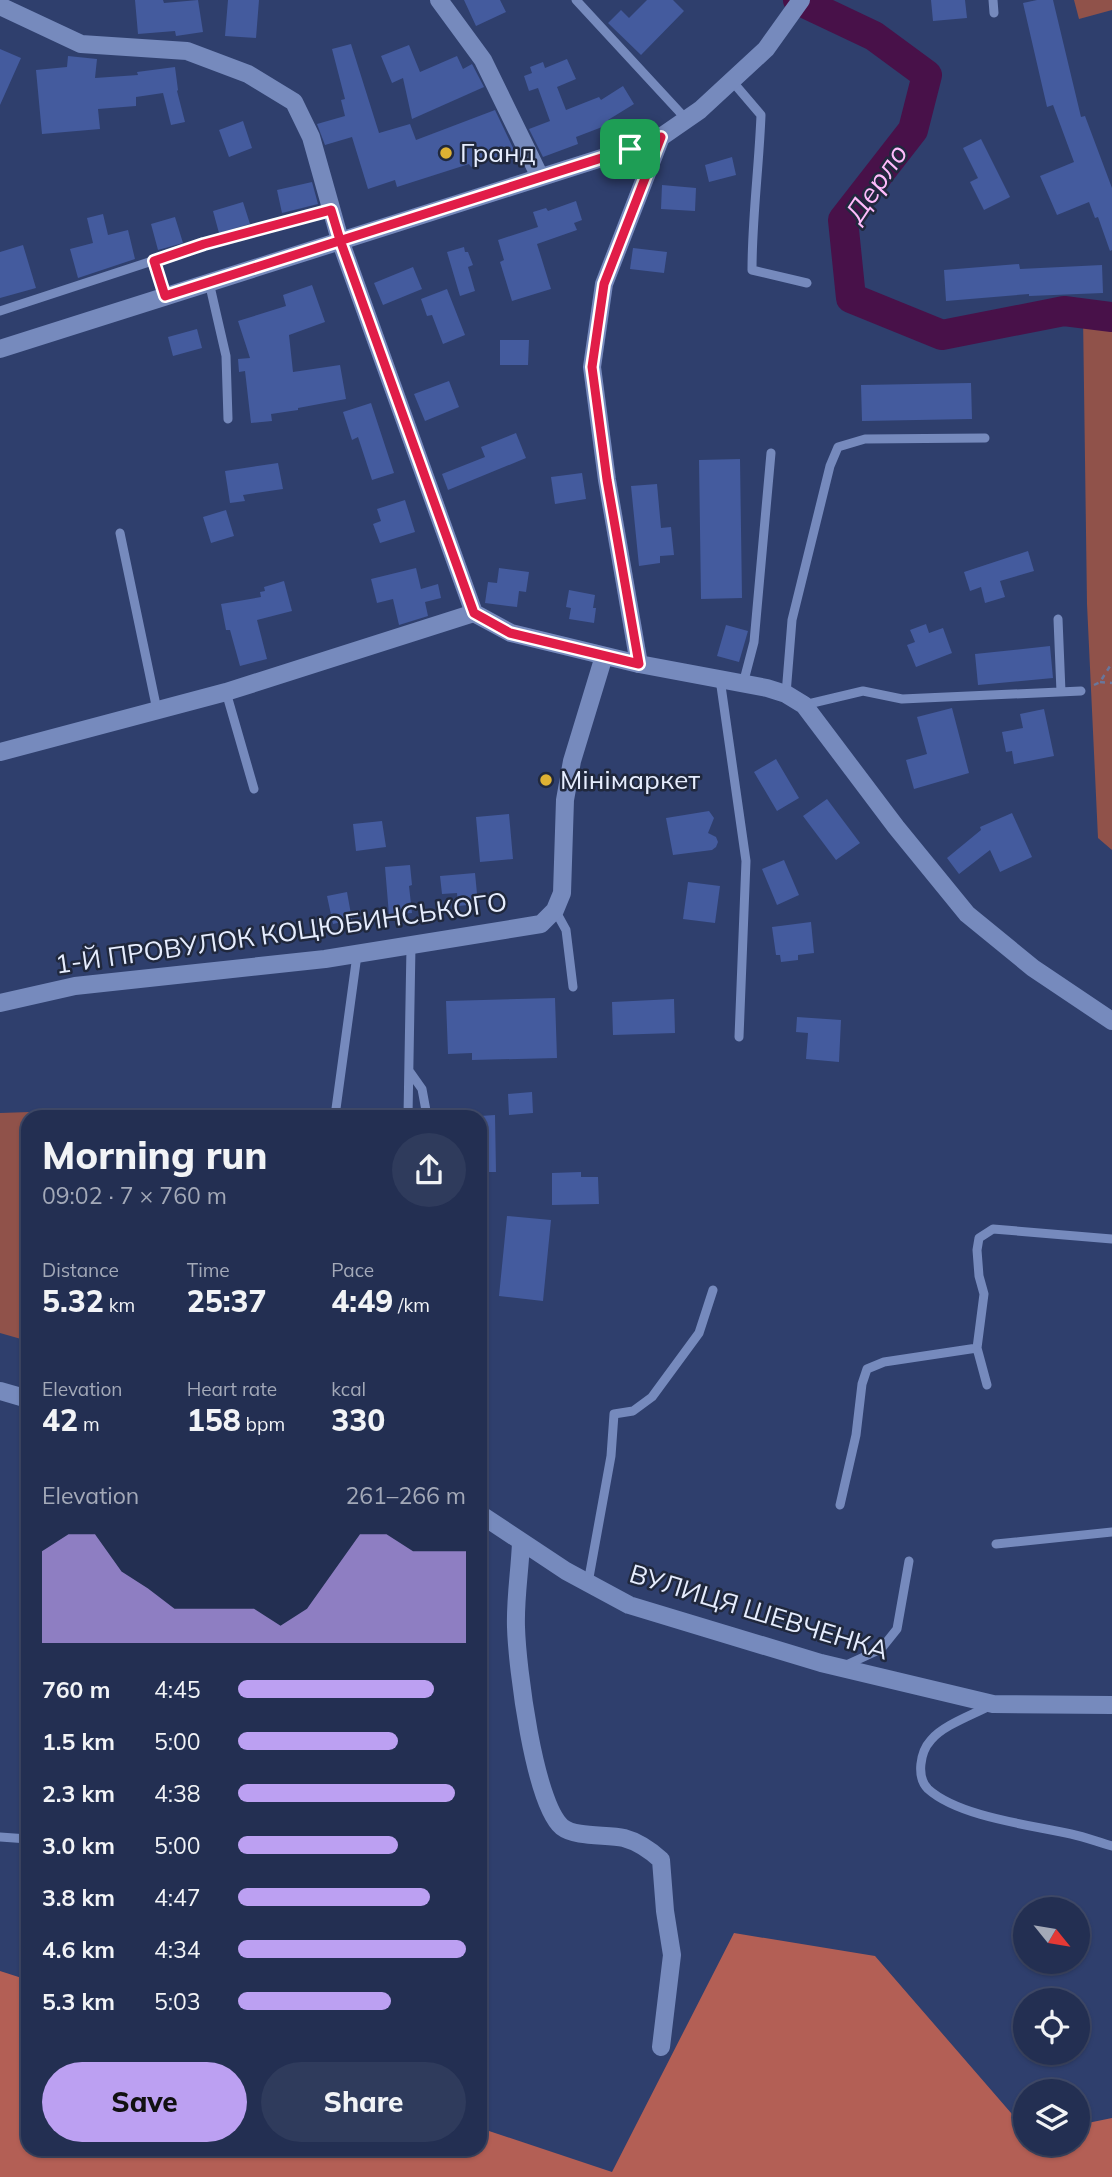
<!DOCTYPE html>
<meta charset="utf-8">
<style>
body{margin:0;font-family:Mulish,sans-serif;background:#2f3b5c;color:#f1f3f6;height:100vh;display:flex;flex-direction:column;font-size:26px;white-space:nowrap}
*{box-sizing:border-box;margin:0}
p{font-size:23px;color:#a3a9b8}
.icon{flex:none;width:38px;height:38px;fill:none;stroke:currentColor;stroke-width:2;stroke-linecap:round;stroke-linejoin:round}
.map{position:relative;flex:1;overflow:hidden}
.details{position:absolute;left:21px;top:1110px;width:466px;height:1046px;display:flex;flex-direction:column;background:#232f52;border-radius:21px;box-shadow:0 2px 5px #0004,0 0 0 2px #404a69}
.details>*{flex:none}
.needle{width:46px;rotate:120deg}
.tools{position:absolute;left:1013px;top:1897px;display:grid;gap:14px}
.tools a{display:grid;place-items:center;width:77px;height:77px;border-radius:50%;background:#232f52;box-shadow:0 2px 5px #0004,0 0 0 2px #404a69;font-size:35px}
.pin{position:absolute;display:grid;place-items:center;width:60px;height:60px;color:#fff;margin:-30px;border-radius:14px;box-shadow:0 4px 10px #0006}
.round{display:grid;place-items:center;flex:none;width:74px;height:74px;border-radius:37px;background:#2f3b5c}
.headline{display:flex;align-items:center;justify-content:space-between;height:119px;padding:0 21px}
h1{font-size:38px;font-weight:800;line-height:52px}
.figures{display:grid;grid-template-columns:repeat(3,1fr);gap:10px;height:119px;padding:7px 21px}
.figures div{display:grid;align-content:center}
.figures b{font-size:30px;font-weight:800}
.figures small{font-size:19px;font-weight:400}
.figures p{font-size:19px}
.chart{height:196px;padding:14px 21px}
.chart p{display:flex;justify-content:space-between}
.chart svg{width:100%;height:126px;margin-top:7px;fill:#bca0f2;opacity:.7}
.cta{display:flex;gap:14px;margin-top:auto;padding:14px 21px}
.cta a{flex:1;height:80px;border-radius:42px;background:#bca0f2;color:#111;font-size:28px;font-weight:800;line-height:80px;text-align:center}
.cta a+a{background:#2f3b5c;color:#f1f3f6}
ul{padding:0 21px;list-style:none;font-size:23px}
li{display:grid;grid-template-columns:112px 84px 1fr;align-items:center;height:52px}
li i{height:18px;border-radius:9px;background:#bca0f2}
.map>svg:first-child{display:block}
.green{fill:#90524a}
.forest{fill:#b35f55}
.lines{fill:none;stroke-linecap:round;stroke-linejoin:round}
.river{stroke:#481149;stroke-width:30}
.building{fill:#445b9e}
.path{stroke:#69769b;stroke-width:2.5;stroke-dasharray:5 5;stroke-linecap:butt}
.lane{stroke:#768abd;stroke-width:9}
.street{stroke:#768abd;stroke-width:18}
.secondary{stroke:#768abd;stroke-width:18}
.route-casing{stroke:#fff;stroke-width:14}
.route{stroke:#e11d48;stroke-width:9}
.poi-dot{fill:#deb133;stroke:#20283d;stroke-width:2.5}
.labels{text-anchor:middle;stroke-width:5;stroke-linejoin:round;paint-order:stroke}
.poi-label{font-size:26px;fill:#e6edfe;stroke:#20283d;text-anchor:start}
.street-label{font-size:26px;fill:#e6edfe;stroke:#20283d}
.water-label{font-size:28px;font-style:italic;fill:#febbfb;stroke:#20283d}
</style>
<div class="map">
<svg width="1112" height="2177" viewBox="0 0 1112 2177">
<rect width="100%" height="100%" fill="#2f3f6d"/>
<!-- green -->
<path class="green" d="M1074 0H1112V10L1079 19Z
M1112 313V850L1098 838 1087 604 1083 315Z
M60 1111 80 1116H28V1341L0 1333V1113Z"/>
<!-- forest -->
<path class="forest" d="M734 1933 875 1956 1025 2129 1026 2144H1078V2125L1112 2118V2177H0V1971L28 1980V2149H480V2128L612 2172Z"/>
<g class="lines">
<!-- river -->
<path class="river" d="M798 0 874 36 927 75 913 130 843 220 851 298 942 335 1064 311 1112 317"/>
</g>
<!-- building -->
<path class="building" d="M135 0H163L164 3 198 0 203 32 176 36 175 31 138 34Z
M228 0H259L256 38 225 36Z
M464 0H500L506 12 476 26Z
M647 0H673L684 11 641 55 608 23 621 10 629 18Z
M931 0H965L967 18 933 21Z
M1037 0H1053L1081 117 1085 116 1112 188V250L1110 251 1098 217 1095 218 1089 202 1057 215 1040 176 1074 162 1053 105 1047 107 1023 3Z
M351 44 379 133 410 124 416 140 495 110 514 150 471 167 469 164 397 187 395 180 368 189 352 137 325 145 317 124 345 116 341 100 345 99 332 49Z
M409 45 420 72 457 56 463 69 472 64 484 87 412 119 403 78 392 83 381 56Z
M0 49 21 58 0 105Z
M68 56 97 59 95 78 138 75 137 72 175 67 178 90 177 91 185 122 171 125 163 93 136 97V106L98 109 100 129 42 134 36 70 67 67Z
M567 59 576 79 557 87 566 110 599 97 601 100 623 86 634 104 608 120 610 124 576 137 578 144 543 157 529 129 550 121 538 88 529 91 524 76 532 73 530 67 543 62 545 68Z
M243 121 252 148 229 157 219 130Z
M981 139 1010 197 984 210 970 182 978 178 963 148Z
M732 157 736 175 709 182 705 165Z
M312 182 318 204 282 213 277 190Z
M662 185 696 188 695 211 661 209Z
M576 201 582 220 574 223 577 230 537 244 551 289 512 301 500 262 504 260 498 240 538 227 533 212 546 208 548 211Z
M243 202 250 224 219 233 213 211Z
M103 214 108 235 128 230 135 259 78 278 70 249 93 243 87 218Z
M175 217 183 243 158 250 151 224Z
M23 245 36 288 0 298V252Z
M464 247 465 252H468L473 265 468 267 475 291 460 296 447 252Z
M633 248 667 252 664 273 630 269Z
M1019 264 1020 269 1102 265 1103 293 1029 296V294L946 301 944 270Z
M413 267 422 289 383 305 374 283Z
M312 285 325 322 289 335 293 372 340 365 346 399 298 408V410L271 414 272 421 251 423 245 371 239 372 238 359 250 358 238 321 286 306 283 295Z
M447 289 465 335 443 344 432 315 427 316 421 299Z
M197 329 202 348 173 356 168 337Z
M500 340H529L528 365H500Z
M449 381 459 407 425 421 414 394Z
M971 383 972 419 862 421 861 385Z
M371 403 394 473 372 480 358 437 352 440 343 412Z
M516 433 526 458 448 490 442 474 485 457 481 447Z
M740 459 742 598 701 599 699 460Z
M278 463 283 489 243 495 245 501 230 503 225 471Z
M582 473 586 499 555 504 551 477Z
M657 484 661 528 671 527 674 555 660 556V563L639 566 631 486Z
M405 500 415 532 380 543 373 524 381 521 377 509Z
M226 510 234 536 211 543 203 517Z
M1028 551 1034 571 1000 581 1005 597 985 603 981 587 970 591 964 572Z
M416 568 421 589 438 584 441 598 425 602 428 616 399 625 393 599 377 603 371 579Z
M499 568 529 572 526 592 519 591 517 607 485 603 488 582 497 583Z
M284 581 292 611 257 620 267 659 240 666 230 630H226L221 604 261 597 260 592 265 591 264 587Z
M569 590 595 595 593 608H596L594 623 569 619 571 608 566 607Z
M926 624 929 633 943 628 952 653 916 667 907 645 915 642 910 630Z
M726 625 748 631 739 662 717 656Z
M1050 646 1053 678 978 685 975 654Z
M952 708 969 773 914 789 906 760 927 754 917 717Z
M1044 709 1054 756 1014 764 1012 751 1006 752 1002 732 1023 728 1020 714Z
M776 759 799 798 777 811 754 772Z
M827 799 860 843 836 860 803 816Z
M709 811 714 818 708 833 716 837 718 842 716 847 712 850 673 855 666 818Z
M1012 813 1032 857 1000 872 990 850 959 874 947 858 981 830 980 827Z
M509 814 513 859 480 862 476 817Z
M382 821 386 847 356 851 353 824Z
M784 860 799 895 777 905 762 869Z
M410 865 412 885 409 886 412 913 389 915 385 867Z
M475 873 478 904 458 906 457 893 442 894 440 876Z
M688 882 720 886 715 923 683 919Z
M347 892 352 920 333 924 327 896Z
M811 922 814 953 798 955V960L781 962 780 955H776L772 927Z
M555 998 557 1058 472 1060V1053L448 1054 446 1001Z
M674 999 675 1033 613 1035 612 1002Z
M797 1017 841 1020 839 1062 806 1059 808 1033 796 1032Z
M532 1092 533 1113 509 1115 508 1094Z
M495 1115 496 1172H480V1116Z
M581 1172V1177H598L599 1204 552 1205V1173Z
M507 1216 551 1220 543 1301 499 1296Z"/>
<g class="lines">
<!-- path -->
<path class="path" d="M1100 682 1112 683
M1094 685 1100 682 1112 663"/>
<!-- lane -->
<path class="lane" d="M576 0 686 119
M993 0 994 13
M732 81 761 115C759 167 752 218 752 270L807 283
M154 261 165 296
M209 282 226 356 228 419
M0 311 204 244 331 210
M120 533 157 710
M1058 619 1061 692
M720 679 746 861 739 1037
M743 684 754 642 771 453
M226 692 254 789
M786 694 792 620 830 466 838 447 865 439 985 438
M804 705 863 691 902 699 1081 691
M555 910 566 930 573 987
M410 1072 422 1089 427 1116
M335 1116 357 955
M408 1116 411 946
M987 1385 977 1348 984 1294 979 1276 977 1250 979 1238 993 1229 1112 1239
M840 1505 856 1435 862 1384 867 1369 884 1362 977 1348
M996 1544 1112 1532
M588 1583 611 1456 614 1414 633 1411 652 1397 699 1333 713 1290
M844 1666 881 1649 897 1629 909 1561
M991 1705C975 1714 943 1725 931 1740 920 1752 916 1777 928 1789 959 1817 1031 1825 1071 1834 1085 1837 1098 1842 1112 1846
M0 1837 28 1839"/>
<!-- street -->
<path class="street" d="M439 0 483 60 540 177
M0 6 81 44 187 51 248 74 294 102 311 137 340 240
M639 664 607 480 592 367 604 284 661 137
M0 752 226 692 474 613
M0 1003 75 986 325 959 541 924 555 910 562 893 565 800 572 761 604 656
M0 1391 28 1399
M480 1514 566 1571 629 1605 821 1663 993 1704 1112 1705
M521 1542C520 1570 515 1599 516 1627 517 1666 534 1803 562 1827 576 1838 607 1834 624 1838 639 1842 650 1850 661 1860L665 1911 672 1955 661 2047"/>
<!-- secondary -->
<path class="secondary" d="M340 240 474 613 511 633 639 664 767 688 786 694 804 705 896 827 967 914 1033 968 1112 1021
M0 349 630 149 661 137 700 110 766 49 801 0"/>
</g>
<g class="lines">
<!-- route casing -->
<g class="route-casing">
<path id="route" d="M630 149 165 296 154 261 204 244 331 210 340 240 474 613 510 633 639 664 607 480 592 367 604 284 661 137 630 149"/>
</g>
<!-- route -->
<use href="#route" class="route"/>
</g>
<!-- markers -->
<g class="poi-dot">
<circle cx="446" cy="153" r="7"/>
<circle cx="546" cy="780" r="7"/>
</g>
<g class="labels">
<!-- poi labels -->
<g class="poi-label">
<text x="460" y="162">Гранд</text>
<text x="560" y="789">Мінімаркет</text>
</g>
<!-- street labels -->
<g class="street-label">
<text transform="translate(281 933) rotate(-8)" y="9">1-Й ПРОВУЛОК КОЦЮБИНСЬКОГО</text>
<text transform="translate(759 1612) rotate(17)" y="9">ВУЛИЦЯ ШЕВЧЕНКА</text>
</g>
<!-- water labels -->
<g class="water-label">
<text transform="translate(876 183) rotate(-56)" y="10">Дерло</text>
</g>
</g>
</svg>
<div class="tools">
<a><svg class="needle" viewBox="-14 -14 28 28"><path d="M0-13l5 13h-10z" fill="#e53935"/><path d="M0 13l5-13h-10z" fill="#a3a9b8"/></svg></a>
<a><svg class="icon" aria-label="locate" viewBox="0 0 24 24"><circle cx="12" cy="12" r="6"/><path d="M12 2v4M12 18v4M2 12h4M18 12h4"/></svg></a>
<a><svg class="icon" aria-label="layers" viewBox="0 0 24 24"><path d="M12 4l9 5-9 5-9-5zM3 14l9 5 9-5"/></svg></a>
</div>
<div class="pin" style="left:630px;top:149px;background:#1e9e55"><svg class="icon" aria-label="arrive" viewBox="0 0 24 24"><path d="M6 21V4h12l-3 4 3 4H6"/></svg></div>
<section class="details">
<div class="headline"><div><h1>Morning run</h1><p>09:02 · 7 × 760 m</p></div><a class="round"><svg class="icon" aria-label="share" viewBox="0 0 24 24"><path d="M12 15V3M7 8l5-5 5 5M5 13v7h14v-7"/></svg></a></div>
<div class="figures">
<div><p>Distance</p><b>5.32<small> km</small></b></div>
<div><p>Time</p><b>25:37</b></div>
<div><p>Pace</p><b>4:49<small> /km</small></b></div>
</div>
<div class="figures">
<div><p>Elevation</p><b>42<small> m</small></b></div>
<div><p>Heart rate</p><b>158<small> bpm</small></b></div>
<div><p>kcal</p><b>330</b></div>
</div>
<div class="chart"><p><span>Elevation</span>261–266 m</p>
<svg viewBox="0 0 160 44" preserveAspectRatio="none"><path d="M0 44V12L10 6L20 6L30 19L40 25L50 32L60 32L70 32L80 32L90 38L100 32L110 19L120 6L130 6L140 12L150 12L160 12V44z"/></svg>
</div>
<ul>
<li><b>760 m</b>4:45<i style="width:86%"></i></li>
<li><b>1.5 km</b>5:00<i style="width:70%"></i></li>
<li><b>2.3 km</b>4:38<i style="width:95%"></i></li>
<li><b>3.0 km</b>5:00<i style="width:70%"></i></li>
<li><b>3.8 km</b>4:47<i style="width:84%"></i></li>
<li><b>4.6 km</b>4:34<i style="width:100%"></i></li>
<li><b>5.3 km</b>5:03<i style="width:67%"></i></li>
</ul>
<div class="cta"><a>Save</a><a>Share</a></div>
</section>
</div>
